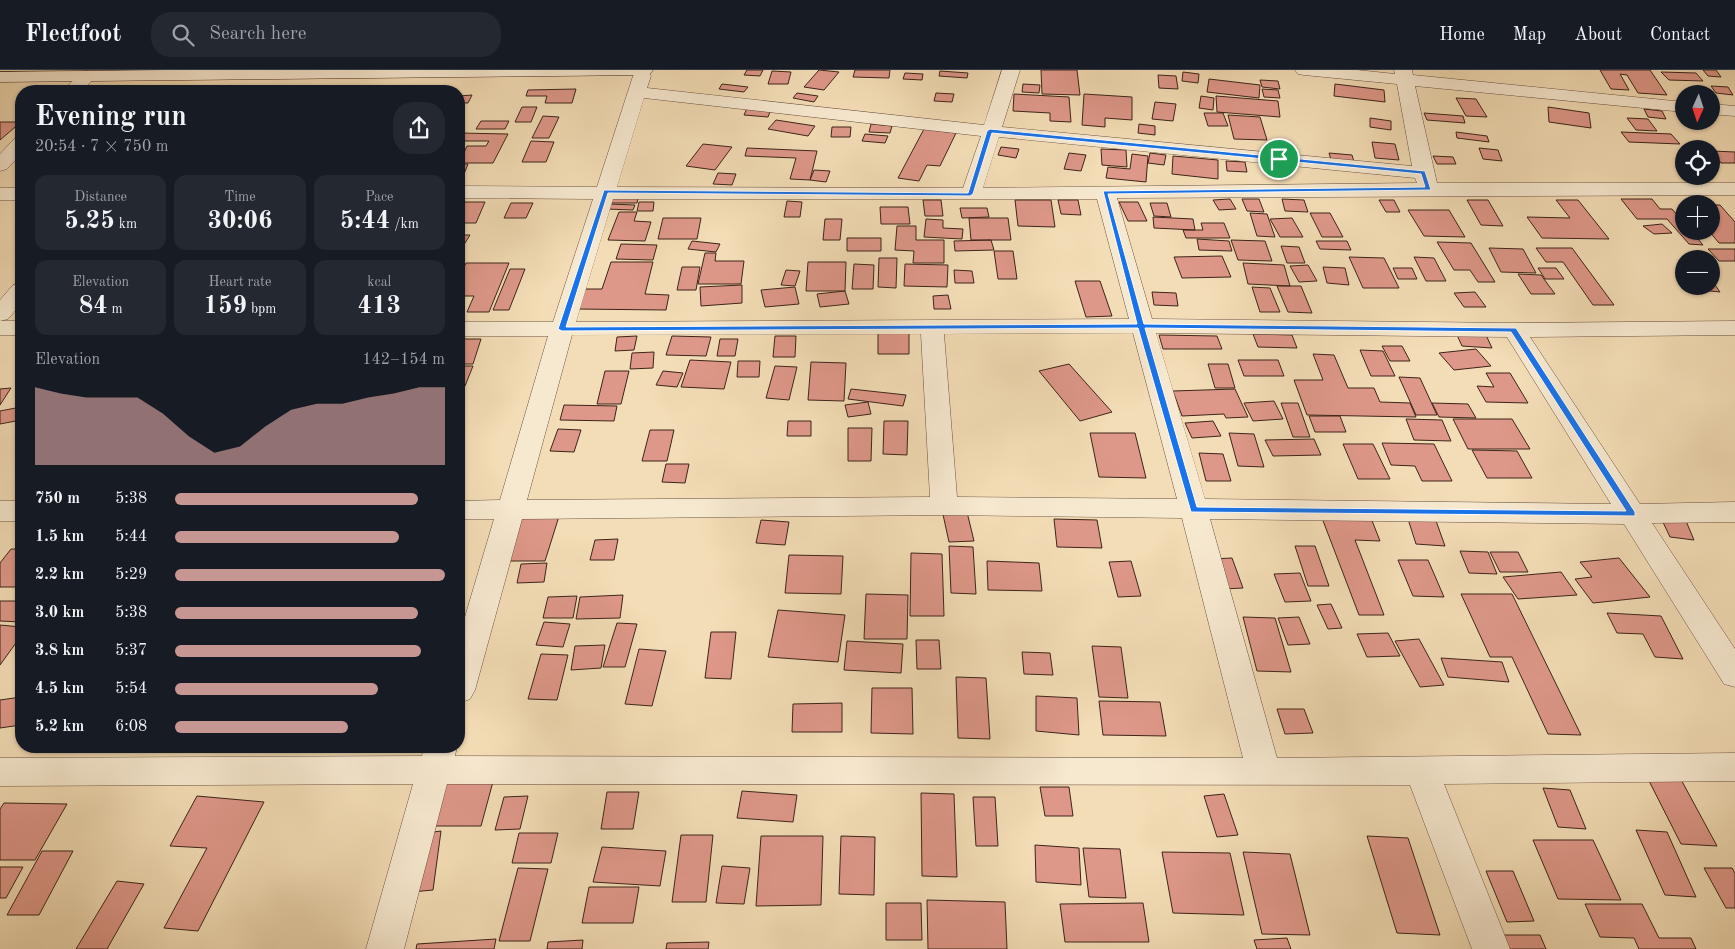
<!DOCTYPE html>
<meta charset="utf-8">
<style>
body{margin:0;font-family:"Old Standard TT",serif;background:#242831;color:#f1f3f6;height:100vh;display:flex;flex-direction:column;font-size:19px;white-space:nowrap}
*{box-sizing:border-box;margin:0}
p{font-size:16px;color:#9ea1a6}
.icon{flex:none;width:28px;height:28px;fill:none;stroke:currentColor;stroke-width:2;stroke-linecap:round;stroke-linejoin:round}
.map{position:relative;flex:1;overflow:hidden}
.details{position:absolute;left:15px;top:15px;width:450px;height:668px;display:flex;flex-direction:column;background:#171b24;border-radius:20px;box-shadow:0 1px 4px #0004}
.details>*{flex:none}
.needle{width:32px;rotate:183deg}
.buttons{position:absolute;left:1675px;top:15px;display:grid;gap:10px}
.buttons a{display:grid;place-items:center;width:45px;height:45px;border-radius:50%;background:#171b24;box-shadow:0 1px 4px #0004;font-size:25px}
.pin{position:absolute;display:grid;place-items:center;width:42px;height:42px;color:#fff;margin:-21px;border:2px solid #fff;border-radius:50%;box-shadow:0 1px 5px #0007}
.round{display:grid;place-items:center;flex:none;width:52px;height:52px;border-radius:20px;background:#242831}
.headline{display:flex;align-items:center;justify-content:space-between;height:85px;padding:0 20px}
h1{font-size:28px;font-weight:800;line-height:38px}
.figures{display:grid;grid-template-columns:repeat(3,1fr);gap:8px;height:85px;padding:5px 20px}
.figures div{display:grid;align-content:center;border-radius:12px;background:#242831;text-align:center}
.figures b{font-size:25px;font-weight:800}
.figures small{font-size:14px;font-weight:400}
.figures p{font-size:14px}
.chart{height:140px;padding:10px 20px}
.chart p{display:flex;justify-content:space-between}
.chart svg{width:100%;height:90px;margin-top:5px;fill:#c59692;opacity:.7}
ul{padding:0 20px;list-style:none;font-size:16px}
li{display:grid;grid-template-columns:80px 60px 1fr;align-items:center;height:38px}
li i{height:12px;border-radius:6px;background:#c59692}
header{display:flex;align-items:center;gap:30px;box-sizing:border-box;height:70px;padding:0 25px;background:#171b24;border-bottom:1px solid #363941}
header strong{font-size:24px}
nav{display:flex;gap:28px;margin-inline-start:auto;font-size:18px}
.search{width:350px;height:45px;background:#242831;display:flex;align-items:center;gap:12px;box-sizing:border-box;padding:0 18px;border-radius:20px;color:#9ea1a6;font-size:19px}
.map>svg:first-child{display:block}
.building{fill:#de9889;stroke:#3d2418}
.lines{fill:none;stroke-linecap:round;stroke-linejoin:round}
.street-casing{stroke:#6a5240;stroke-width:1}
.secondary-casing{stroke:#3d2418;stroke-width:1}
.street{fill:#f7e9d0;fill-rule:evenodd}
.secondary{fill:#f7e9d0;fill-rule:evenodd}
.route{fill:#1a73e8;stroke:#fff;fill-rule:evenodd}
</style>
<header>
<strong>Fleetfoot</strong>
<div class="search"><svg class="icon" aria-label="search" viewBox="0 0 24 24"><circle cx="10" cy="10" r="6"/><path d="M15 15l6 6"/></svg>Search here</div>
<nav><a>Home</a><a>Map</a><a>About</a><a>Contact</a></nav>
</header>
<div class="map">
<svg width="1735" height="879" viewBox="0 0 1735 879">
<rect width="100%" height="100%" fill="#f3ddb6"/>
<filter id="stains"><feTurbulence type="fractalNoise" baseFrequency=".004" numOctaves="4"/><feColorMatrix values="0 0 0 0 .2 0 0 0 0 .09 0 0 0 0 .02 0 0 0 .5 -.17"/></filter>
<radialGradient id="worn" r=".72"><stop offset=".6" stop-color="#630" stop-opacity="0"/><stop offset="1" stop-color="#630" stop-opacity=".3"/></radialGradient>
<!-- building -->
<path class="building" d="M747 0H763L760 6 744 5Z
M819 0 839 2 824 20 804 17Z
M855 0H890L889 8 853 7Z
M1041 0H1077L1080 25 1042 24Z
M1600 0H1650L1667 25 1638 23 1627 5 1620 4 1629 20 1611 19Z
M1703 0H1716L1721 7 1708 6Z
M772 1 791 2 788 14H768Z
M940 1 968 3 967 8 939 6Z
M1183 2 1199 4 1198 13 1182 11Z
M1661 2 1696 3 1703 11 1669 10Z
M905 3 923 4 922 10 903 9Z
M1158 5 1176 6 1178 19 1159 18Z
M1209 9 1260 15 1259 28 1207 22Z
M1260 10 1278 11 1280 19 1262 17Z
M722 14 748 17 744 22 719 19Z
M1023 14 1040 15 1039 23 1022 22Z
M1335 14 1384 20 1385 32 1334 26Z
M276 16H292L288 21H272Z
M1711 16 1728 17 1733 25 1716 23Z
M576 19 572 33H545L547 26H526L528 20Z
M1262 19 1278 20 1280 28 1264 27Z
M797 23 818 26 814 32 793 28Z
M936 23 954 24 952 32 934 31Z
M1014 24 1069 27 1071 52 1050 51V43L1013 41Z
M1084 24 1132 27V50L1105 48V57L1082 55Z
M472 25 468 33H459V26Z
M1201 26 1214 28 1213 40 1199 38Z
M1216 26 1278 31 1280 47 1217 42Z
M1456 28 1476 29 1487 47 1466 46Z
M1155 32 1176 34 1173 51 1152 49Z
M748 36 772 37 768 47 744 45Z
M522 37H537L531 52H515Z
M1548 37 1589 43 1591 58 1549 52Z
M1644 39 1662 41 1666 49 1648 47Z
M1204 43H1223L1228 56H1208Z
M1424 43 1463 46 1465 53 1427 50Z
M1228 45 1260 47 1267 70 1234 69Z
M543 46 559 47 549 68H532Z
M1370 48 1391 51V60L1370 57Z
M1627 48 1648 49 1657 61 1636 60Z
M776 50 815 56 808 66 768 59Z
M481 51H509L505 59H476Z
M0 52H21L0 70Z
M871 54 892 56 890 63 869 62Z
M1139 54 1155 56V65L1138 63Z
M832 57H851L850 67H831Z
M924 59 956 63 940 96 927 95 919 111 898 108Z
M1456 62 1487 66 1489 72 1457 68Z
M1621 62 1671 64 1680 74 1629 72Z
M459 63 508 64 493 93H459L467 76H486L489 71H459Z
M865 64 888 66 885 73 862 71Z
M531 71 554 72 546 92H522Z
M1372 72 1395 74 1399 90 1375 88Z
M703 74 732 77 715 100 686 96Z
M1001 77 1019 79 1016 88 998 85Z
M747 78 817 81 810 110 790 109 796 88 745 86Z
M1479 78 1498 80 1502 91 1483 89Z
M1101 79 1126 80 1127 97 1102 95Z
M1712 81 1735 82V93H1721Z
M1069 83 1086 85 1081 101 1064 99Z
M1150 83 1166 85 1164 95 1148 93Z
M1329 83 1352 85 1354 92 1331 90Z
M1132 84 1148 86 1146 112 1106 108 1108 97 1130 99Z
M1173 86 1218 90V109L1172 104Z
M1433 86 1453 87 1456 94H1437Z
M1226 91 1245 92 1247 102 1227 101Z
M459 94H468L464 104 459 105Z
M814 100 830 101 826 112 810 110Z
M718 103 736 104 732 115 713 114Z
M610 124H639L637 133H608Z
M1230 129 1236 139 1219 140 1213 130Z
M1242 129H1259L1264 142 1247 141Z
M1282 129 1304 130 1308 142 1285 141Z
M1621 129H1652L1660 139H1672L1684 153V161H1691L1703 175 1689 174 1667 149H1637Z
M923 130H941L943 146H925Z
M1015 130H1051L1055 157 1018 156Z
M1058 130H1078L1081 145 1061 144Z
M1379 130H1394L1400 142H1386Z
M1467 130H1488L1503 156 1481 155Z
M1556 130H1578L1609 169 1542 168 1527 147 1570 148Z
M787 131 802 132 800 147H784Z
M465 132H485L476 153H459V146Z
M639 132H654L653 141H637Z
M1119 132H1138L1147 151H1128Z
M511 133H533L526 148H504Z
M1150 133H1167L1171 147 1154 146Z
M608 134 635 135 633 140 606 139Z
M1711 135H1720L1735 152V173H1719L1709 161H1711Z
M880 137H908L910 154H881Z
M960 138H987L989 147 962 148Z
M1408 140H1449L1465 167 1424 166Z
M619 142H637L634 151 651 152 645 171 608 170Z
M1250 143 1267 144 1275 167 1257 166Z
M1310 143H1330L1343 167H1322Z
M1153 147 1193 149 1195 160 1154 158Z
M663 148H701L697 169H658Z
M969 148H1008L1011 170H971Z
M1292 148 1303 167H1280L1270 149Z
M825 149H842L840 170H823Z
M926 149 943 150V158L963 159 962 169 924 167Z
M1201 153H1224L1230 168H1186L1183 160H1203Z
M1662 154 1672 163 1654 164 1643 156Z
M897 156H916V170H944V193H913L914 181 895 180Z
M459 165H470L460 181H459Z
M847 168H881V181H847Z
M1197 169 1229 171 1232 181 1199 180Z
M991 170 994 180 955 181 954 171Z
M1231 170 1265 171 1272 191 1238 190Z
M692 171 720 174 716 182 688 179Z
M1316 171H1347L1351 180 1320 179Z
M1437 172 1471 173 1495 212H1478L1470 200H1454Z
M621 174 657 175 653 190 616 189Z
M1281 176 1299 177 1305 193H1287Z
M1489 178 1523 179 1536 203 1501 202Z
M1536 178H1572L1614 235H1593L1563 192H1546Z
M1708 179H1735V191H1719Z
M994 181H1013L1017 209H998Z
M705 183H716L715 191H744L741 214H698Z
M1222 186 1231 207 1182 208 1174 187Z
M1349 187 1384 188 1399 218H1363Z
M1414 187 1434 188 1446 211H1426Z
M879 188H897L896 218 878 217Z
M611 192H653L645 224 669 225 666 240 575 239 582 219H602Z
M808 192H846L845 221H806Z
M466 193H509L489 242H467L474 226H459V208Z
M1243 193 1284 195 1290 216 1248 214Z
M854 194 874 195 873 219H852Z
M905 194 948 195 947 217 904 216Z
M1308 195 1317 211 1299 212 1290 196Z
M682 197H700L696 220H677Z
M1323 197 1345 198 1349 215 1327 213Z
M1393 198H1412L1417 209H1398Z
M1538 198H1556L1564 209H1545Z
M510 199H525L509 240H493Z
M786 200 800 201 795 216 781 215Z
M954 200 972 201 974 213H955Z
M1518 204 1541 205 1555 224H1531Z
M1711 209 1720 222 1701 220 1699 216H1711Z
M1075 211H1100L1112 246 1086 247Z
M742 215V233L701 236 700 217Z
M1277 216H1301L1312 243 1288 242Z
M795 217 799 234 765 237 761 220Z
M1252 217 1270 218 1280 242H1260Z
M845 221 849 234 820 237 817 224Z
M1152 222 1176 223 1178 236 1154 235Z
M1475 222 1486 237H1464L1454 223Z
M948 225 951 239H934L933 226Z
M878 263H909V284H878Z
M1456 263 1486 265 1492 278 1462 276Z
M1253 264 1292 265 1297 278 1258 277Z
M1159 265 1217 266 1222 279H1163Z
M637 266 634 280 615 281 617 267Z
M672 266 711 267 706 286 666 285Z
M775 266H796L795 287H773Z
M462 269H481L473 294H459V279Z
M720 269H738L735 286H717Z
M1382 276H1402L1410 291H1390Z
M1476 279 1491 296 1454 300 1439 283Z
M1360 280 1383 281 1395 306H1371Z
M654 282 653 298 630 299 632 283Z
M1313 284 1334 285 1348 318H1374L1380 332 1410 333 1416 347 1307 345 1294 310H1323Z
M690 290 731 292 724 319 681 317Z
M1238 290H1278L1284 306H1244Z
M738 291H760L759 307H737Z
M811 292 846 293 844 331 808 330Z
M1069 294 1112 342 1080 351 1039 301Z
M1208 294H1228L1235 318H1215Z
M459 296H473L465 316H459Z
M775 296 797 297 789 330 766 328Z
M605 301H629L621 334H597Z
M663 301 683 303 677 317 656 315Z
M1486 303H1510L1528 333 1486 332 1477 316 1494 317Z
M1399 307 1420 308 1437 345H1416Z
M11 318 0 335V319Z
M851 319 906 325 903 336 848 329Z
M1235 319 1248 347 1226 348 1224 344 1182 346 1173 321Z
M1274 331 1283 349 1253 351 1244 333Z
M868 332 871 344 848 347 845 335Z
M1281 333H1298L1310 367H1293Z
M1432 333 1468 334 1476 348 1439 347Z
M564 335 617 336 614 351 560 350Z
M21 337V350L0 354V341Z
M1309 346H1340L1346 362H1315Z
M1406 349 1442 350 1451 371 1414 370Z
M1453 349H1512L1530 379H1468Z
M788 351H811V366H787Z
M884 351H908L907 385 883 384Z
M1213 351 1221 366 1192 368 1185 353Z
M848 358H872L871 391H848Z
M558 359 581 360 574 382 550 381Z
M650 360H674L667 391H642Z
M1090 363H1135L1146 408 1099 407Z
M1229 363 1254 364 1264 397 1238 396Z
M1314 369 1321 385 1273 386 1265 370Z
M1382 373 1434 374 1452 411H1422L1415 396 1391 395Z
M1343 374H1373L1390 409H1358Z
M1472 380 1517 381 1532 408H1487Z
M1199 383 1223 384 1231 411H1206Z
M666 394H689L685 413 662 412Z
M966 438 974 471 949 472 942 440Z
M514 442 560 443 545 491H497Z
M1407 446 1435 448 1445 476 1416 474Z
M1322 448H1371L1380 471 1355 470 1384 545H1359Z
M1661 448 1686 451 1694 470 1670 467Z
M1054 449 1097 450 1102 478 1057 477Z
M761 450 789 452 785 475 756 473Z
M618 469 614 490H590L595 470Z
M949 476 973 477 976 524 951 523Z
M1295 476H1315L1329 516H1308Z
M11 479H21V517H0V493Z
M1460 481 1488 482 1497 504 1469 503Z
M1490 482H1518L1528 502H1500Z
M911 483 942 484 944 546H910Z
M789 485 843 486 841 524 785 523Z
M1232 488 1243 518 1222 519 1212 489Z
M1619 488 1650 527 1593 533 1575 509 1592 507 1580 492Z
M1398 490H1428L1444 527 1413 526Z
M987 491 1039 493 1042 521 988 520Z
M1131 491 1141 526 1118 527 1109 492Z
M547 493 544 512 517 513 521 494Z
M1561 502 1577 525 1518 529 1503 507Z
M1300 503 1311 531 1285 532 1274 504Z
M866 524 908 525 907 569H864Z
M1461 524H1512L1581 665 1548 664 1512 587H1490Z
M623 525 620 548 576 549 580 527Z
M577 526 573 548H543L548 527Z
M0 531H21V552L0 551Z
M1331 534 1342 558 1328 559 1317 535Z
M778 540 845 545 838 592 768 587Z
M1607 543 1661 546 1683 589 1655 587 1643 564 1617 563Z
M1243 547 1275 548 1291 602 1257 601Z
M1299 547 1310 574 1288 575 1278 548Z
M544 552 570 554 563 577 536 575Z
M617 553 637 554 625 597H603Z
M0 555 21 557V566L0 595Z
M711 562H736L731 609 705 608Z
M1388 563 1400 586 1367 587 1357 564Z
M1419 569 1444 615 1420 617 1395 571Z
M916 570H939L941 599H917Z
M847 571 903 574 901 603 844 600Z
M605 575 601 598 571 600 575 576Z
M1092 576 1121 577 1128 628 1099 627Z
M639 579 666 581 652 636 625 634Z
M1022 582 1050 583 1053 605 1024 604Z
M541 584 568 585 557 630 528 629Z
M1441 588 1502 592 1509 612 1448 607Z
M956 607 986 608 990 669 958 668Z
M872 618H912L913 664 871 663Z
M1036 626 1077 628 1079 665 1036 661Z
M21 627V655L0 658V630Z
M1099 631 1160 632 1166 666 1103 665Z
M842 633V662H792L793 634Z
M1277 639H1304L1313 663 1285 664Z
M1645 703 1678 704 1717 776 1681 774Z
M440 707 494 708 481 756H426Z
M1040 717H1069L1073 746H1045Z
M1543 718 1570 720 1586 759 1558 757Z
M742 721 797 725 793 752 737 748Z
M607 722H639L633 759H601Z
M921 723 954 724 957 807 922 806Z
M1224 724 1238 765 1217 767 1204 726Z
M197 726 264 732 198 861 164 858 207 778 170 776Z
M528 726 520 759 495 760 504 727Z
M973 727H995L998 776H976Z
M4 733 67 734 35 790H0V739Z
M1636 760 1667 762 1696 827 1665 825Z
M441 761 433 820 401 823 411 765Z
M519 763H558L551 793H512Z
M681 765H713L706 832H672Z
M761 766H823L821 835 756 836Z
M841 766 875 767 874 825 839 824Z
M1367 766 1408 768 1440 865 1397 863Z
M1533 770H1593L1621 830 1558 829Z
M1035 775 1079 778 1081 815 1036 812Z
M602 777 666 781 660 816 593 812Z
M1083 778 1120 779 1126 828 1089 827Z
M42 781H73L39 845H7Z
M1162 782 1230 783 1244 845 1173 843Z
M1243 782 1290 784 1310 865 1262 864Z
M722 796 750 798 744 834 716 833Z
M0 797H23L6 828H0Z
M518 798 548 799 530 871H499Z
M1704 798H1732L1735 803V838H1726Z
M1486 801H1513L1534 851 1507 852Z
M117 811 144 814 107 879H76Z
M589 817H639L633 853H582Z
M927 830 1005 832 1007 879H928Z
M886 833H921L922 870H886Z
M1143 833 1149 872H1065L1060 834Z
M1585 834H1642L1659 868H1691L1696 879H1639L1634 868 1600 867Z
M1500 865H1540L1546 879H1506Z
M1287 868 1291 879H1257L1254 870Z
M496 869 494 879H416L417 874Z
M583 870 582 879H547L548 872Z
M709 872 708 879H666L667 873Z"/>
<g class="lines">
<!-- street casing -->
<g class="street-casing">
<path id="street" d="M1002 0H1020L1002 57 1412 96 1397 14 1304 5 1298 4 1295 0H1357L1395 4 1394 0H1412L1413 5 1684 32V42L1415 16 1437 113H1735V125L1117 128 1152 249 1514 253 1735 251V265L1530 267 1640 434 1735 432V452L1652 453 1735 579V617L1724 614 1624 454 1210 449 1277 688 1735 683V711L1444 714 1510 879H1472L1410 715 447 714 404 879H366L413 714 0 716V688L422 686 424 676H457L455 686 1243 688 1182 448 944 445 522 449 475 620 470 629 459 633V567L494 449H459V431L500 430 548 266H459V252H553L593 129 459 128V116L597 117 633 6 636 2H648L651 6 647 18 984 55ZM644 28 981 66 963 118 617 117ZM999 67 1415 108 1417 113 983 118ZM613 129H1097L1129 249 576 252ZM1133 263 1177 429 957 427 944 264ZM1156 263 1507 267 1611 434 1205 429ZM921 264 930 427 527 430 572 265Z
M87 1 93 2 96 6 82 21H63L81 2Z
M1711 34 1735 36V46L1711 44Z
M21 67V84L7 99 0 101V84L14 69Z
M0 118H21V130H0Z
M21 213V234L8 249 0 251V230L13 215Z
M0 251H21V265H0Z
M0 431H21V451H0Z"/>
</g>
<!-- secondary casing -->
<g class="secondary-casing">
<path id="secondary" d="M168 0H653L650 4 644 5 0 12V2Z"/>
</g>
<!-- street -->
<use href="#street" class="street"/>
<!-- secondary -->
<use href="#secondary" class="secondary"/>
</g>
<!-- route -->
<path class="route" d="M990 59 1425 101 1431 120 1108 124 1144 254 1516 258 1635 442V446L1191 442 1138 258 562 261 558 259 604 120 968 123 987 61ZM992 63 1421 104 1425 117 1103 121 1137 254 566 257 608 123 970 126 973 124ZM1145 258 1511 262 1626 441 1197 437Z"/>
<rect width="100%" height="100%" filter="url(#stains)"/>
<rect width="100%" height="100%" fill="url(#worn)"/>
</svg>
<div class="buttons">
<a><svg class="needle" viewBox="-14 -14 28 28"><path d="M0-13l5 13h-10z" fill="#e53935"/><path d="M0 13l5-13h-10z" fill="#9ea1a6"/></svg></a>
<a><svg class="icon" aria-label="locate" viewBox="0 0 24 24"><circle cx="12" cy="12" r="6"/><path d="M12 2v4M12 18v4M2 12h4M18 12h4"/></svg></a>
<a>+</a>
<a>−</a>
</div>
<div class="pin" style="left:1279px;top:89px;background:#1e9e55"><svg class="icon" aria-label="arrive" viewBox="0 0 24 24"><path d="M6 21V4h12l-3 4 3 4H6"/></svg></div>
<section class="details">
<div class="headline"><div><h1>Evening run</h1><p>20:54 · 7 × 750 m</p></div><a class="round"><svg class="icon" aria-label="share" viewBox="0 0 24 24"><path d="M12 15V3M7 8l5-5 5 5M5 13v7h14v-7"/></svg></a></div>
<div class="figures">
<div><p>Distance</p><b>5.25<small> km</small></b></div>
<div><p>Time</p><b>30:06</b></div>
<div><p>Pace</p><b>5:44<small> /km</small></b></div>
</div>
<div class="figures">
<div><p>Elevation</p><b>84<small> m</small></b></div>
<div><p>Heart rate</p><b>159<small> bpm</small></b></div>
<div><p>kcal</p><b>413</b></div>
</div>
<div class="chart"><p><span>Elevation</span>142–154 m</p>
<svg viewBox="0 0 160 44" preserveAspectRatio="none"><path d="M0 44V6L10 9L20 11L30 11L40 11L50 19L60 30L70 38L80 35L90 25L100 17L110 14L120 14L130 11L140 9L150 6L160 6V44z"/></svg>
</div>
<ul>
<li><b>750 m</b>5:38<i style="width:90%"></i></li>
<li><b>1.5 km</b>5:44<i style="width:83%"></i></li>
<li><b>2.2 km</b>5:29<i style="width:100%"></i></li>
<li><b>3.0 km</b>5:38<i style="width:90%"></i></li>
<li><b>3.8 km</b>5:37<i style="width:91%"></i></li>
<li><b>4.5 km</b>5:54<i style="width:75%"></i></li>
<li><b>5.2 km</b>6:08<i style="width:64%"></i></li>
</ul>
</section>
</div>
